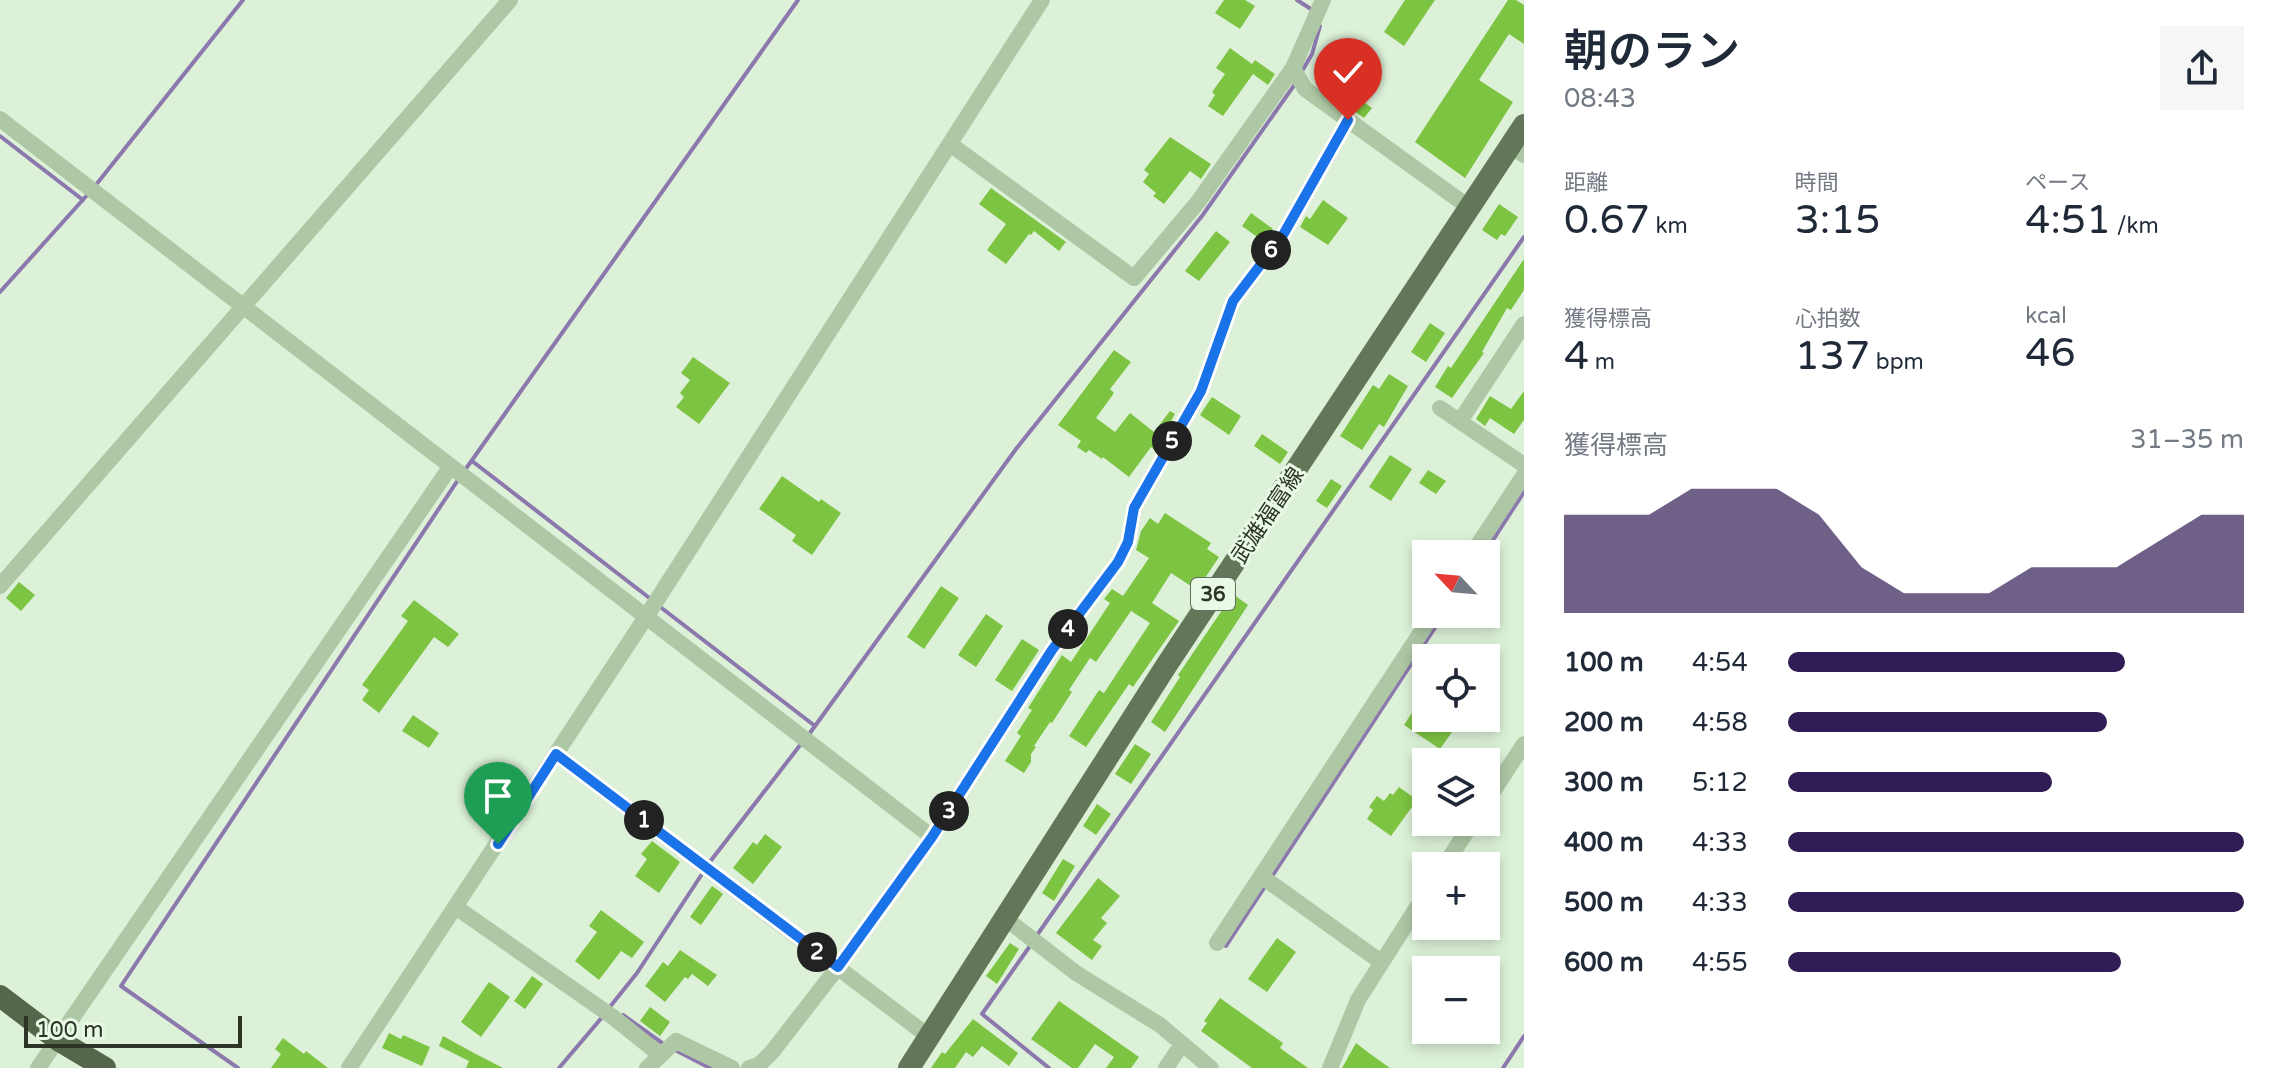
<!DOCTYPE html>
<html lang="ja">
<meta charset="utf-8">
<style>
body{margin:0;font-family:"Varela Round","Noto Sans JP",sans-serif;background:#f6f6f7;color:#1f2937;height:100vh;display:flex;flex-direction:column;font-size:30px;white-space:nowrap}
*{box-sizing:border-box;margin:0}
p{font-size:26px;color:#747a83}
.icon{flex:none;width:44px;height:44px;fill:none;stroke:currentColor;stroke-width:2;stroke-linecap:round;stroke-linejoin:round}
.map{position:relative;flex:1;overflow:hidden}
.details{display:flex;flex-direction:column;background:#fff;width:760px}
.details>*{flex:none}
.needle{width:52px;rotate:296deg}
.tools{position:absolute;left:1412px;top:540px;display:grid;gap:16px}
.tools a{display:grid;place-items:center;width:88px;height:88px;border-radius:0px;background:#fff;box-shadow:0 4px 12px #0003;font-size:40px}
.scale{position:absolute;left:24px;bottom:20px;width:218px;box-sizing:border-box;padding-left:8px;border:4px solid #2c3426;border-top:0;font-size:22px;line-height:28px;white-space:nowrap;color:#2c3426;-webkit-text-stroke:6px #e8f9e5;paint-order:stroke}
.pin{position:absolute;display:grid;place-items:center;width:68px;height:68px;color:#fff;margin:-82px -34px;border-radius:50% 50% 50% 0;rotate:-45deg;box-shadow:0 0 8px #0007}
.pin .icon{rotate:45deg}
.km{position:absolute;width:40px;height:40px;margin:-20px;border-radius:50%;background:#222;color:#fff;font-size:22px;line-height:40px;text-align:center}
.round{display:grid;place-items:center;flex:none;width:84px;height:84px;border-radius:0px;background:#f6f6f7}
.summary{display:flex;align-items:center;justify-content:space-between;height:136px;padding:0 40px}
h1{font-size:44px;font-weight:600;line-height:60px}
.metrics{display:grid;grid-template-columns:repeat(3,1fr);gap:12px;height:136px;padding:8px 40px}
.metrics div{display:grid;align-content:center}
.metrics b{font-size:40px;font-weight:600}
.metrics small{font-size:22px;font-weight:400}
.metrics p{font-size:22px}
.chart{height:224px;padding:16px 40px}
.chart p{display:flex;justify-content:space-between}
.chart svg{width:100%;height:144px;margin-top:8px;fill:#311d55;opacity:.7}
ul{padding:0 40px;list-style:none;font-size:26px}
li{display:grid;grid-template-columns:128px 96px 1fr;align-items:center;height:60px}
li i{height:20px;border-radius:10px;background:#311d55}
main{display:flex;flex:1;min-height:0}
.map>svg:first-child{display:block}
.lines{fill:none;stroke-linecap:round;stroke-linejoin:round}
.stream{stroke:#8b78ad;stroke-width:4}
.building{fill:#7ec443}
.minor{stroke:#aec8a5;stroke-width:16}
.primary{stroke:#637657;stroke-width:22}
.trunk{stroke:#55664a;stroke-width:22}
.route-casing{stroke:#fff;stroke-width:16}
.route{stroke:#1a73e8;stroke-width:10}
.labels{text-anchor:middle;stroke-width:6;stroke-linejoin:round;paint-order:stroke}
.shield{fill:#e8f9e5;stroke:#646f5f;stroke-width:2}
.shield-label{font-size:20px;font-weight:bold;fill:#2c3426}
.street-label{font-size:22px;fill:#2c3426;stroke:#e8f9e5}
</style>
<main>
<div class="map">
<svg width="1524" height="1068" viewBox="0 0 1524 1068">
<rect width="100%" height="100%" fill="#ddf1d9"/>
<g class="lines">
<!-- stream -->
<path class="stream" d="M1297 0 1314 11
M1301 73 1312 54 1320 26
M0 136 83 200
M95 186 243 0
M0 292 89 193
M472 461 652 600
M465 470 798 0
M1484 554 1524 492
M659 606 815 726
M807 737 1016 449 1202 216 1295 84
M709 863 801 744
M1271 878 1444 614
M1035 938 1524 237
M1030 946 982 1014 1049 1068
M1226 946 1266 885
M609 1008 637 973 704 871
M623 1015 665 1045
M673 1049 710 1068
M238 1068 121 986 460 477
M559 1068 604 1015
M1503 1068 1524 1036"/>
</g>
<!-- building -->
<path class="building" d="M1224 0H1245L1255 6 1240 29 1215 13Z
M1405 0H1435L1404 46 1384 32Z
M1508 0H1516L1524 5V44L1509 34 1479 80 1513 102 1465 178 1415 142Z
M1230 48 1252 64 1255 60 1275 74 1268 85 1253 74 1223 116 1208 106 1215 95 1212 92 1225 74 1216 68Z
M1340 86 1372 108 1364 118 1333 96Z
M1170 137 1211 164 1201 179 1190 171 1164 204 1153 196 1156 193 1143 182 1149 174 1144 170Z
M991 188 1066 242 1059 251 1034 231 1031 235 1029 234 1006 264 987 250 1006 224 979 204Z
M1323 200 1348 218 1328 245 1300 227 1306 216 1310 219Z
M1499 204 1518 217 1505 236 1501 234 1497 240 1482 230Z
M1251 213 1273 229 1264 242 1242 226Z
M1216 231 1230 242 1199 281 1185 271Z
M1524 259V290L1511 310 1507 308 1482 352 1484 353 1452 398 1435 387 1448 366 1451 368Z
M1430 323 1445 333 1426 362 1411 352Z
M1114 350 1131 362 1110 389 1114 393 1096 418 1115 432 1130 413 1154 432 1170 411 1175 414 1155 450 1151 447 1129 477 1103 457 1102 459 1089 450 1086 453 1077 447 1081 441 1058 425Z
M693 357 730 383 699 424 676 407 684 397 680 393 690 380 681 373Z
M1389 374 1408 386 1384 427 1379 424 1362 450 1340 436 1373 385 1379 389Z
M1524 391V420L1514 434 1490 418 1485 426 1476 419 1490 396 1511 409Z
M1212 397 1241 416 1229 435 1200 415Z
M1262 434 1288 452 1280 464 1254 446Z
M1390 455 1412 469 1391 501 1369 487Z
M1428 470 1446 481 1436 494 1419 483Z
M782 476 819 502 821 499 841 513 812 555 792 541 796 535 759 509Z
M1331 479 1342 486 1327 508 1316 501Z
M1165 513 1211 543 1207 549 1219 557 1197 590 1171 573 1152 603 1179 621 1133 687 1129 684 1086 747 1069 736 1099 690 1104 693 1150 623 1131 611 1096 662 1090 658 1069 690 1072 692 1052 723 1050 722 1034 746 1036 747 1031 754V762L1024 773 1005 761 1021 736 1017 733 1032 710 1028 708 1062 655 1071 662 1110 603 1104 599 1112 589 1123 596 1149 558 1136 550 1141 531 1150 518 1158 524Z
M19 582 35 595 21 611 6 598Z
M941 586 959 598 924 649 907 637Z
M1233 594 1248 605 1165 732 1151 722 1180 677 1178 675Z
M414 600 459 634 448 647 434 637 379 713 362 700 369 690 362 685 408 621 401 616Z
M986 614 1003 626 976 667 958 655Z
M1022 639 1039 650 1012 691 995 680Z
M1413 711 1431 723 1434 718H1462L1440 749 1404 725Z
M413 715 439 733 429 748 402 731Z
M1135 744 1151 754 1131 784 1115 774Z
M1399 787 1417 800 1391 836 1367 819 1373 810 1369 807 1377 796 1384 801 1390 793 1393 795Z
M1097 804 1111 814 1096 835 1083 826Z
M765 834 782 847 753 884 733 868 753 842 757 845Z
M652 841 680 862 659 893 635 876 647 859 641 854Z
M1063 859 1075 866 1054 901 1042 893Z
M1098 878 1120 896 1101 918 1107 923 1093 940 1102 946 1092 960 1056 933Z
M712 886 723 894 701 925 690 917Z
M601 910 644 942 632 958 621 951 599 980 575 961 597 932 589 926Z
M1277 938 1296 952 1267 992 1248 979Z
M1010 943 1019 949 997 984 986 976Z
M680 950 717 975 708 986 692 974 688 979 685 977 665 1002 645 986 663 962 668 966Z
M532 976 543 984 525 1009 514 1001Z
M489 982 510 997 481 1037 461 1022Z
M1220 998 1283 1043 1280 1048 1308 1068H1252L1201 1031 1207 1023 1204 1021Z
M1059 1001 1139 1057 1131 1068H1106L1114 1057 1095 1044 1078 1068H1072L1031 1039Z
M650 1007 670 1022 660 1036 640 1021Z
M973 1019 1018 1053 1009 1066 982 1046 973 1057 966 1052 955 1068H931L942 1052 945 1054Z
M389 1033 401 1039 403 1035 430 1047 422 1066 382 1048Z
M443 1036 474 1053 503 1068H466L469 1061 439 1046Z
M283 1038 304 1054 306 1051 328 1068H271L281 1054 275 1049Z
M1356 1043 1369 1053 1390 1068H1342Z"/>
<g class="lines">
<!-- minor -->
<path class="minor" d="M1293 68 1305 89 1470 208
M0 119 932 837
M950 144 1134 278 1198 202 1293 68 1323 0
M1510 146 1524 155
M1440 408 1524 465
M1460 421 1524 324
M1472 554 1524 475
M0 586 510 0
M556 754 928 1036
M1486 802 1524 744
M1444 866 1473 822
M1261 876 1381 962
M457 908 613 1017 659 1054
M1005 918 1076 973 1160 1025 1211 1068
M1217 943 1433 614
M38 1068 451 466
M349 1068 646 617 1042 0
M647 1068 676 1041 732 1068
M749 1068 759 1065 772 1052 838 967 932 837 1052 650 1118 562 1128 542 1134 508 1201 391 1233 301 1283 235 1348 120
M1166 1068 1182 1044
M1330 1068 1358 1000 1426 893"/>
<!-- primary -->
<path class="primary" d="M909 1068 1166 666 1524 125"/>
<!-- trunk -->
<path class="trunk" d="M0 996 58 1040 105 1068"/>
</g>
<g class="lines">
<!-- route casing -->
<g class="route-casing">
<path id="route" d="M498 844 556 754 838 967 932 837 1052 650 1118 562 1128 542 1134 508 1201 391 1233 301 1283 235 1348 120"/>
</g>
<!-- route -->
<use href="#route" class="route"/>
</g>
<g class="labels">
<!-- shield labels -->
<rect class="shield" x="1191" y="578" width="44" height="32" rx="6"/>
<g class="shield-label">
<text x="1213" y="601">36</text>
</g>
<!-- street labels -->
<g class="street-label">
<text transform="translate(1267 515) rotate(-56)" y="8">武雄福富線</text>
</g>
</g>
</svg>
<div class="tools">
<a><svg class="needle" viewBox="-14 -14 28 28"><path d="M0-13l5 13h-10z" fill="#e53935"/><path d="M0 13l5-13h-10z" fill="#747a83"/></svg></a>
<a><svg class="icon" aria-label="locate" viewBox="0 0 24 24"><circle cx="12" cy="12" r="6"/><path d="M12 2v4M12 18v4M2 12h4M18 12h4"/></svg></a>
<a><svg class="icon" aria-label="layers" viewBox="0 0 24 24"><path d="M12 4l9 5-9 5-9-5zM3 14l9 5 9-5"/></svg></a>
<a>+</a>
<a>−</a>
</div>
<div class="scale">100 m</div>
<div class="pin" style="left:498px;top:844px;background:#1e9e55"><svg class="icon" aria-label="arrive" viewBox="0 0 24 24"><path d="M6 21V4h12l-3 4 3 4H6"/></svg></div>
<div class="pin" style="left:1348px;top:120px;background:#d93025"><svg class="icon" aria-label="check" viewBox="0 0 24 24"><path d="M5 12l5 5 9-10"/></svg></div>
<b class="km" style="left:644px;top:820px">1</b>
<b class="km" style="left:817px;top:952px">2</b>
<b class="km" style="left:949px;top:811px">3</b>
<b class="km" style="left:1068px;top:629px">4</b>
<b class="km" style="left:1172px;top:441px">5</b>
<b class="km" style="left:1271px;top:250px">6</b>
</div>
<section class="details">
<div class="summary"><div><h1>朝のラン</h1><p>08:43</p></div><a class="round"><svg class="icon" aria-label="share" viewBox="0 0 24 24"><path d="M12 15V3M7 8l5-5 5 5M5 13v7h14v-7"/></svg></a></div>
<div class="metrics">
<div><p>距離</p><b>0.67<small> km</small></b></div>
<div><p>時間</p><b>3:15</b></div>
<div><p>ペース</p><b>4:51<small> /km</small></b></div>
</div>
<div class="metrics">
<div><p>獲得標高</p><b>4<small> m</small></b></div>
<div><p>心拍数</p><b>137<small> bpm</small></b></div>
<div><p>kcal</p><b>46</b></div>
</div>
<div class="chart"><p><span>獲得標高</span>31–35 m</p>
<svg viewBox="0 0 160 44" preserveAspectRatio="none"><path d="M0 44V14L10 14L20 14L30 6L40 6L50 6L60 14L70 30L80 38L90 38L100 38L110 30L120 30L130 30L140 22L150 14L160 14V44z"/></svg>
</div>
<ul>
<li><b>100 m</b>4:54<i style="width:74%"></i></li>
<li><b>200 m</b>4:58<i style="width:70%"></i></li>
<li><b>300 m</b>5:12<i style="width:58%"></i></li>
<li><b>400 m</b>4:33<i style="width:100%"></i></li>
<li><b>500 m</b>4:33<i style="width:100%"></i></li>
<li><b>600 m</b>4:55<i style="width:73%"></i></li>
</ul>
</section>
</main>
